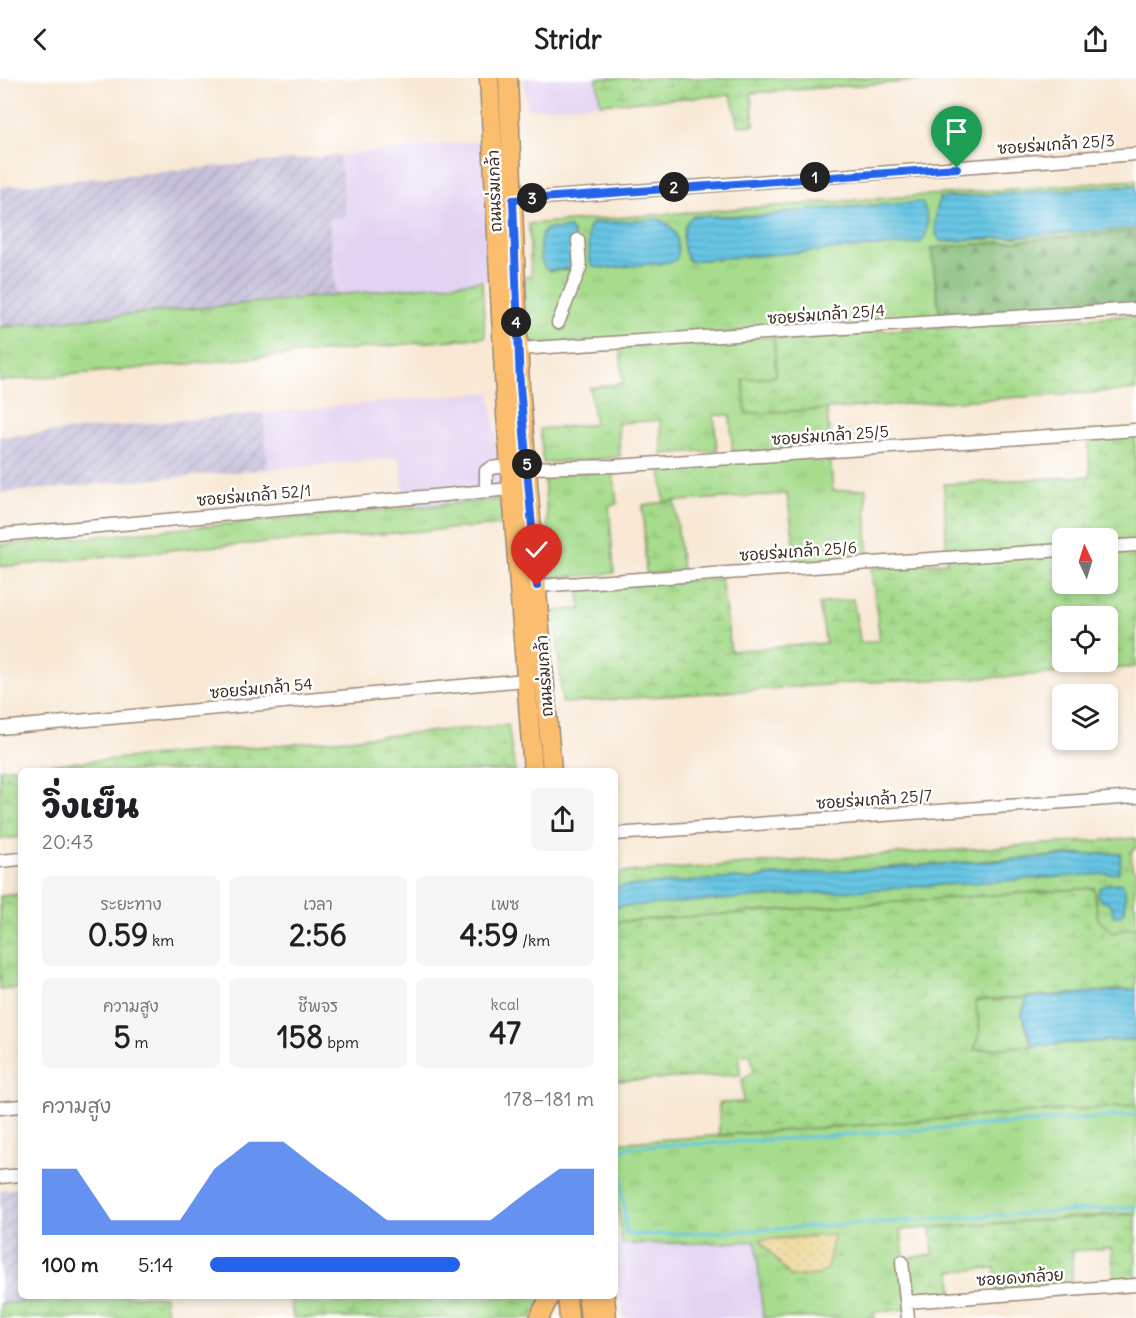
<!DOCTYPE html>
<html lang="th">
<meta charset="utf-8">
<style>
body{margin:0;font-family:Delius,"Playpen Sans Thai",sans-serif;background:#f6f6f6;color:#202124;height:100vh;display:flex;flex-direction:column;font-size:22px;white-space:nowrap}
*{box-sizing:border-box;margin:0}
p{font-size:20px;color:#757577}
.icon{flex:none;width:33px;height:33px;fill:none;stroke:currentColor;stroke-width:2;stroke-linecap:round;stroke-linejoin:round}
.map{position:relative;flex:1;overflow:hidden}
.side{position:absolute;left:18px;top:690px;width:600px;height:531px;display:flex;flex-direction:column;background:#fff;border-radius:9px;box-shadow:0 3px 9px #0003}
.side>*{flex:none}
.needle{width:39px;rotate:356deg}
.tools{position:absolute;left:1052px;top:450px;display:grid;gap:12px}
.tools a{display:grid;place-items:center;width:66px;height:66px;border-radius:9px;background:#fff;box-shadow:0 3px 9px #0003;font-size:30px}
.pin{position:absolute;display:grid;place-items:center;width:51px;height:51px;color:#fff;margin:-62px -26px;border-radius:50% 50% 50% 0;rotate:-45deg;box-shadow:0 0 6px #0007}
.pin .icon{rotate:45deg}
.km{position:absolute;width:30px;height:30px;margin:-15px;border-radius:50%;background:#222;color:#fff;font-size:16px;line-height:30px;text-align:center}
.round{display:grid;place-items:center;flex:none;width:63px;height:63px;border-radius:9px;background:#f6f6f6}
.overview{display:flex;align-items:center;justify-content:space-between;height:102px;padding:0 24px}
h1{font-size:33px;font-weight:800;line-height:45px}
.figures{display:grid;grid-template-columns:repeat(3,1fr);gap:9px;height:102px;padding:6px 24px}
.figures div{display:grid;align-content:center;border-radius:9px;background:#f6f6f6;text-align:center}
.figures b{font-size:30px;font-weight:800}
.figures small{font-size:16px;font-weight:400}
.figures p{font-size:16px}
.chart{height:168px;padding:12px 24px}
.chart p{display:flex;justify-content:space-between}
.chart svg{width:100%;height:108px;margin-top:6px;fill:#2563eb;opacity:.7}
ul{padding:0 24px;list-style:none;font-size:20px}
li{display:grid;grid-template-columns:96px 72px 1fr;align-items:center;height:45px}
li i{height:15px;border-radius:8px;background:#2563eb}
header{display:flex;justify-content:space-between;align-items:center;height:78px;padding:0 24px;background:#fff;font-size:27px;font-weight:800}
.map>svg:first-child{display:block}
.built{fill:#e3d3f2}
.industrial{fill:url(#industrial-furrows)}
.grass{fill:url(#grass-tufts);stroke:#708355;stroke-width:1.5;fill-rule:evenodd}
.forest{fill:url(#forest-firs);stroke:#60734b;stroke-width:1.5}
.wetland{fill:url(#wetland-marsh);stroke:#708355;stroke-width:1.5;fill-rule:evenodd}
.sand{fill:url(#sand-dots);stroke:#94825e;stroke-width:1.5}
.water{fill:url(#water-rules);stroke:#507881;stroke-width:1.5}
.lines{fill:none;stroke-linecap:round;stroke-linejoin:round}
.stream{stroke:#66c5e4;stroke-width:3}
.minor-casing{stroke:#9a8979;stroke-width:15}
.primary-casing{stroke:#9a8979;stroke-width:21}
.minor{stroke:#fff;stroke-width:12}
.primary{stroke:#fbbe6e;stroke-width:18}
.route-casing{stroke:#fff;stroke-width:12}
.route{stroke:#2563eb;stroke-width:8}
.labels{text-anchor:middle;stroke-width:5;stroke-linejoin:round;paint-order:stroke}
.street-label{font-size:16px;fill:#3b2a1e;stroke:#fff}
</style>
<header><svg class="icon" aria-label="back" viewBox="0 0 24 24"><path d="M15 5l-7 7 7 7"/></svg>Stridr<svg class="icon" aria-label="share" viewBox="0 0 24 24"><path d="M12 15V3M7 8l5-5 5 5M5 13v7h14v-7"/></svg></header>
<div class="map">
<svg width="1136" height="1240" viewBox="0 0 1136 1240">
<defs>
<pattern id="industrial-furrows" width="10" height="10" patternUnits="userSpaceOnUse" patternTransform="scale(1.5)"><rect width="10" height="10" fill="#c6c0da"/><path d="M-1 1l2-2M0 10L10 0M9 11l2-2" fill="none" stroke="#aba5bb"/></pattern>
<pattern id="grass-tufts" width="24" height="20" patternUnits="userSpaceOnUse" patternTransform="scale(1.5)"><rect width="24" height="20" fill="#a6dc8c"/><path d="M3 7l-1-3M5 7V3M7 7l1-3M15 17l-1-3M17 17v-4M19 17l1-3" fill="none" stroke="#90bd78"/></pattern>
<pattern id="forest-firs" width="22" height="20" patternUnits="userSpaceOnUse" patternTransform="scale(1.5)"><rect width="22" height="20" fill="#84bc78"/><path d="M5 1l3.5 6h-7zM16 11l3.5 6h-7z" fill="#6d9962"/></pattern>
<pattern id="wetland-marsh" width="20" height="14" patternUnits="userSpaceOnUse" patternTransform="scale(1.5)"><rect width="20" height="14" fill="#a6dc8c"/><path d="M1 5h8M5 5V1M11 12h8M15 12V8" fill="none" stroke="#90bd78"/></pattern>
<pattern id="sand-dots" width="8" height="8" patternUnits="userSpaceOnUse" patternTransform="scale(1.5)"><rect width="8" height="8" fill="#eeda9e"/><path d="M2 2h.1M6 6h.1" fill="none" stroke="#cdbb88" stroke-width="1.8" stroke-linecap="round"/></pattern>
<pattern id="water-rules" width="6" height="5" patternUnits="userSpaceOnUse" patternTransform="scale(1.5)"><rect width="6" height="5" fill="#66c5e4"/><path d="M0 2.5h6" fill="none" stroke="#59a9c3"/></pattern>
</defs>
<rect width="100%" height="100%" fill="#fff"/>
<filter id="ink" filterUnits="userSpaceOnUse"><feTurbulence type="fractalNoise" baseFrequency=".0167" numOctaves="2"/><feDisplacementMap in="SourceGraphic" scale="12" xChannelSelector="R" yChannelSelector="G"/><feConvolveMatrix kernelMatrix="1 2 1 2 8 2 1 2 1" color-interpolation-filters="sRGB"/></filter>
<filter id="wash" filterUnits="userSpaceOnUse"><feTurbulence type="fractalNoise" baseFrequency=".008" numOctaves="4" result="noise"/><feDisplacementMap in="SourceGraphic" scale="24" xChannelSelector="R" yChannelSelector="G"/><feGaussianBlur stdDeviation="1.35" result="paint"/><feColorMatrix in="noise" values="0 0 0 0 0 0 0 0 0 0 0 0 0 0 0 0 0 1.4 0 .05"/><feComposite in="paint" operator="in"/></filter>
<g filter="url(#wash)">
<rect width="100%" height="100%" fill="#f8e8d4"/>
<!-- built -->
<path class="built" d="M524 0H597L600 26 528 31Z
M484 63 491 202 336 217 329 141 345 138 339 77Z
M490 314 498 372 502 421 406 431 400 380 268 391 263 335Z
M757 1162 763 1240H624L615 1187V1167L720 1165Z"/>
<!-- industrial -->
<path class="industrial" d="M339 77 346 138 329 141 336 217 0 249V109Z
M263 335 268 391 0 415V359Z
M21 1110V1218H103L0 1226V1112Z"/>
<!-- grass -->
<path class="grass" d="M1136 102V107L940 120 941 164 1136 150V153L931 170 940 241 527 267 523 199 531 198 529 146ZM885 126 813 173 689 183C679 166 683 154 693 138H765L787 134ZM542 156 570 192 549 193 541 181Z
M482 203 485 259 0 303V249Z
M774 259 776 298 746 335 827 331 830 368 733 376 730 337H714L717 372 662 376 660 342 618 345 620 379 543 385 540 351 595 346 590 310 623 305 620 269Z
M830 376 833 413 866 411 868 480 797 484 787 416 664 424 661 388Z
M613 393 617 426 609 428 614 495 551 500 544 399 551 395Z
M502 421V447L180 471 0 489V467Z
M1136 760V770L1131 774 1132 790 1136 793 1134 825 1136 827V849L1113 855 1098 841 1094 810 615 844V829L1083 776 766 798 752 802 736 800 615 809V795Z
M1027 920 1022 935 1032 968 974 973 980 953 975 923Z
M1136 1027V1135L901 1152 909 1231 874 1234 875 1240H763L756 1163 720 1165 622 1166 615 1109V1065Z"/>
<!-- forest -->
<path class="forest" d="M1136 153V227L940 241 931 170Z"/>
<!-- wetland -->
<path class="wetland" d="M597 0H942L943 1 751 15 754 47 739 48 731 17 600 26Z
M1136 237V312L746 336 743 301 776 298 774 259Z
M1135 357 1136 589 1007 599 868 604 562 625 555 533 581 531 579 511 721 500 731 573 826 565 819 526 853 521 860 562 863 565 880 562 871 490 947 484 944 406 1090 398 1088 360ZM1062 460H1107V506H1062ZM1062 538H1107V584H1062Z
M675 423 682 493 646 496 643 427Z
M508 647 515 693H21V759L0 761V691Z
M1094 810 1098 841 1113 855 1136 849V911L975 923 980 953 974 972 1136 961V1027L719 1057V1025L743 1024 742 1002 754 992 750 976 739 978 740 997 615 1003V844Z
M21 816V910L0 912V818Z
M1136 1136V1203L1115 1204 1111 1170 1072 1173V1207L996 1213 995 1190 951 1193 953 1215 906 1216 903 1180 933 1177 931 1150Z
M103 1218H165L167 1240H0V1226Z
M290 1218H545L531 1240H293Z"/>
<!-- sand -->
<path class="sand" d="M834 1157 827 1191 818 1197 791 1199 760 1162Z"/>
<!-- water -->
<path class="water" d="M1136 107V150L941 164C931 154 936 132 940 120Z
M921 124C929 134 930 156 920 165L689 183C681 170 680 149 692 138H765L787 134Z
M659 141C676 149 680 161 677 180L672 184 609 190 593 189 590 184 588 151 592 145Z
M570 150C578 160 576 178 575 190L549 193C537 185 537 161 546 151Z
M1112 775 1121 776 1119 795 615 829V809L736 800 752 802 766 798Z
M1122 805 1125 811V833L1120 838H1113L1112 828 1108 824H1102L1098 819 1099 810 1107 806Z
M1136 911V961L1032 968 1022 935 1027 920Z"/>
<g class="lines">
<!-- stream -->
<path class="stream" d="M1136 1037 736 1064 630 1069 619 1072 626 1154 629 1157 723 1154 1136 1129"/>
</g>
</g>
<g filter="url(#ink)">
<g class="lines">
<!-- minor casing -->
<g class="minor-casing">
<path id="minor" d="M513 122 1136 76
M558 245 580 190 578 162
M518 271 1136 231
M527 390 616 388 1136 352
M486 412V393L491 390 509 388
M0 457 511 411
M1107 469 1136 467
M537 508 1062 472
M0 650 525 602
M615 756 1136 719
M0 783 21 781
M0 1030 21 1028
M0 1099 21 1097
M902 1184 908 1240
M907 1224 1136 1207"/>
</g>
<!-- primary casing -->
<g class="primary-casing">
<path id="primary" d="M489 0 506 336 533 693
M508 0 520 308 552 693
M567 1218 569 1240
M587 1218 590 1240
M605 1218 607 1240
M539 1240 550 1218"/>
</g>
<!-- minor -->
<use href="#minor" class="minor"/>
<!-- primary -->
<use href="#primary" class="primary"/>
</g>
</g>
<g class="lines" filter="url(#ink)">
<!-- route casing -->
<g class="route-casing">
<path id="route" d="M537 508 520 308 513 122 957 90"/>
</g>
<!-- route -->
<use href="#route" class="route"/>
</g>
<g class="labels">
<!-- street labels -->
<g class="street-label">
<text transform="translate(1056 66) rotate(-4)" y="6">ซอยร่มเกล้า 25/3</text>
<text transform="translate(494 113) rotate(-92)" y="6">ถนนร่มเกล้า</text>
<text transform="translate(826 236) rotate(-4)" y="6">ซอยร่มเกล้า 25/4</text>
<text transform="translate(830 357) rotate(-4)" y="6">ซอยร่มเกล้า 25/5</text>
<text transform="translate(254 417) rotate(-5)" y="6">ซอยร่มเกล้า 52/1</text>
<text transform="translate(798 473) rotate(-4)" y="6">ซอยร่มเกล้า 25/6</text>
<text transform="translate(544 598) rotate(-94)" y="6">ถนนร่มเกล้า</text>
<text transform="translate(261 610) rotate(-5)" y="6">ซอยร่มเกล้า 54</text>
<text transform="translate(874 721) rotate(-4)" y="6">ซอยร่มเกล้า 25/7</text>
<text transform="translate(1020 1199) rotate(-4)" y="6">ซอยดงกล้วย</text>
</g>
</g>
</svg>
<div class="tools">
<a><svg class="needle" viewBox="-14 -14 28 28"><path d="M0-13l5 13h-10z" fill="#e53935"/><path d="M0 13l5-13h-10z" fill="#757577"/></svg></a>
<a><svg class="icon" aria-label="locate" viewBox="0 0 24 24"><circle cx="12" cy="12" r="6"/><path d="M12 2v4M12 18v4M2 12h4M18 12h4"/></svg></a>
<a><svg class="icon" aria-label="layers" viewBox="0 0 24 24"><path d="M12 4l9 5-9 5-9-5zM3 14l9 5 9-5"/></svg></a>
</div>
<div class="pin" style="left:957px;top:90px;background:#1e9e55"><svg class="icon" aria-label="arrive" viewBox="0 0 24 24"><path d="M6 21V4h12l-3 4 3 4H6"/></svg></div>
<div class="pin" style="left:537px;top:508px;background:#d93025"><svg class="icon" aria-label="check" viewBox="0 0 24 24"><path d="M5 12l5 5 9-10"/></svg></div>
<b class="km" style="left:815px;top:99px">1</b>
<b class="km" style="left:674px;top:109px">2</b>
<b class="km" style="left:532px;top:120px">3</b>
<b class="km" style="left:516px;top:244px">4</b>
<b class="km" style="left:527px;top:386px">5</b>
<section class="side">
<div class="overview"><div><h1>วิ่งเย็น</h1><p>20:43</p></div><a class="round"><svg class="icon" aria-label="share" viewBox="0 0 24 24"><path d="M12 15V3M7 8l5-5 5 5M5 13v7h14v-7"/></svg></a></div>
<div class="figures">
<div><p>ระยะทาง</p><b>0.59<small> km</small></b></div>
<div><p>เวลา</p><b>2:56</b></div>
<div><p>เพซ</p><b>4:59<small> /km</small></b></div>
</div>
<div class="figures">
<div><p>ความสูง</p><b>5<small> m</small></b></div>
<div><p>ชีพจร</p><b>158<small> bpm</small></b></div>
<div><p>kcal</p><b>47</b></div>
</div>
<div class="chart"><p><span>ความสูง</span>178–181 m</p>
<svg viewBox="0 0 160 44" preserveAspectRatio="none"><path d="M0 44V17L10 17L20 38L30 38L40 38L50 17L60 6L70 6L80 17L90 27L100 38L110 38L120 38L130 38L140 27L150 17L160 17V44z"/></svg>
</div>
<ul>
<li><b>100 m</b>5:14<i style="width:65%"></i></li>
</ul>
</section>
</div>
